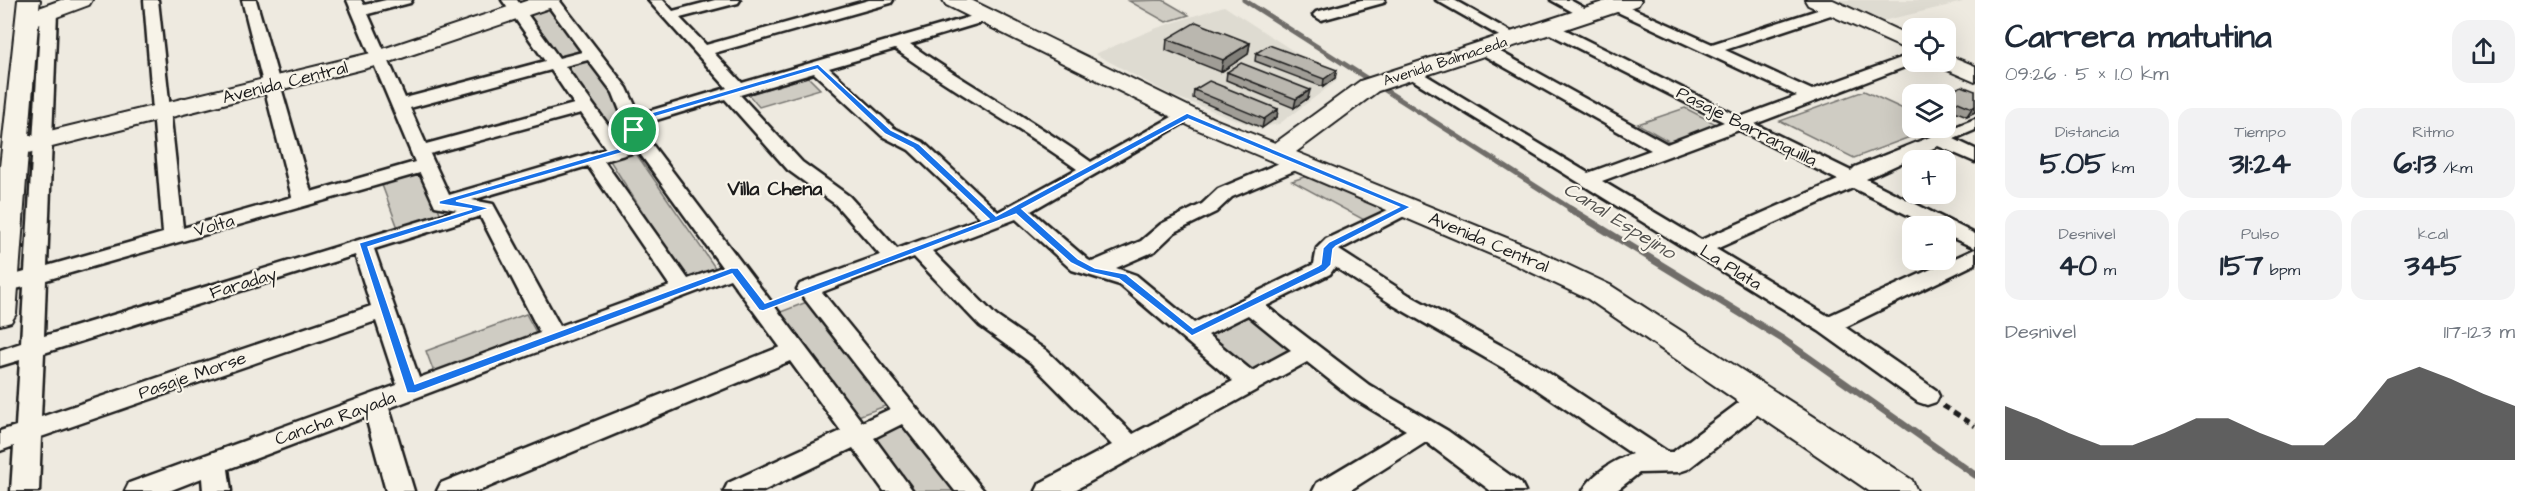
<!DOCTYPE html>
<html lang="es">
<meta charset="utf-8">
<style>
body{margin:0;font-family:"Architects Daughter",sans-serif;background:#f2f2f3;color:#1f2937;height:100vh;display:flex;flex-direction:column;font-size:22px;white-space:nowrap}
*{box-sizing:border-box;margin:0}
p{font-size:20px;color:#747a83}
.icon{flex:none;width:33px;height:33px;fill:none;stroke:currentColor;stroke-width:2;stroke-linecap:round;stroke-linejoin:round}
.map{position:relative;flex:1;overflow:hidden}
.panel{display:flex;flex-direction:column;background:#fff;width:570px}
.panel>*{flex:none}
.buttons{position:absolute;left:1902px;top:18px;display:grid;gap:12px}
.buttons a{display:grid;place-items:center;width:54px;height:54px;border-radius:12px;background:#fff;box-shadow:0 6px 24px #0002;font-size:30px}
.pin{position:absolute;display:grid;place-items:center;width:51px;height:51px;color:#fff;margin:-26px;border:3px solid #fff;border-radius:50%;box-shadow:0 2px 6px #0007}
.round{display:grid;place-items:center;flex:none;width:63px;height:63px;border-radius:18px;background:#f2f2f3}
.overview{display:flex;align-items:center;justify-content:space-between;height:102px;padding:0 30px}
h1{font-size:33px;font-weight:700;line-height:45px}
.figures{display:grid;grid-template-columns:repeat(3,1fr);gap:9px;height:102px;padding:6px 30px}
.figures div{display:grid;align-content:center;border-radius:15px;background:#f2f2f3;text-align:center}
.figures b{font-size:30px;font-weight:700}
.figures small{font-size:16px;font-weight:400}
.figures p{font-size:16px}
.chart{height:168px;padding:12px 30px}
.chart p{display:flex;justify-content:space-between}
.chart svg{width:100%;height:108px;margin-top:6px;fill:#1c1c1c;opacity:.7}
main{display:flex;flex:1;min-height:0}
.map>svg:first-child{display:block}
.built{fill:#dedbd1}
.green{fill:#cfccc3;stroke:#767470;stroke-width:1.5}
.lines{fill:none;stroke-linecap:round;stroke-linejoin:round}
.stream-far1{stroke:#6f6d69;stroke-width:5}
.stream{stroke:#6f6d69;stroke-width:7}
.street-casing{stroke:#1c1c1c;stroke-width:5}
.secondary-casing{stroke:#1c1c1c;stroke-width:4}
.path{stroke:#1c1c1c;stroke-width:4.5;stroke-dasharray:7 5;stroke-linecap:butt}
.street{fill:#f7f3e8;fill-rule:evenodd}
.secondary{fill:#f7f3e8;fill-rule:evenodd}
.wall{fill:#a09d96;stroke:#1c1c1c;stroke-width:1.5}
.shaded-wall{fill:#82807a;stroke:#1c1c1c;stroke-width:1.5}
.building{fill:#bab7af;stroke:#1c1c1c;stroke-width:1.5}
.route{fill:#1a73e8;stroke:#fff;stroke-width:1.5;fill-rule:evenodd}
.labels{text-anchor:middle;stroke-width:4.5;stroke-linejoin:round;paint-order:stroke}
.far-street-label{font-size:15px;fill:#1c1c1c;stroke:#f7f3e8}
.street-label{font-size:18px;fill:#1c1c1c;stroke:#f7f3e8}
.neighbourhood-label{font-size:20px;font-weight:bold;fill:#1c1c1c;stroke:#f7f3e8}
.water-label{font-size:20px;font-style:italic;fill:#535250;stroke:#f7f3e8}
</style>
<main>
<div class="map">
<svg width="1975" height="491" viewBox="0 0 1975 491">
<rect width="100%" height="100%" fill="#eeeae0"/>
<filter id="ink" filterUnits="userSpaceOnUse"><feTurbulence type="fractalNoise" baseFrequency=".0167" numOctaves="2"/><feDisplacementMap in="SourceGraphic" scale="12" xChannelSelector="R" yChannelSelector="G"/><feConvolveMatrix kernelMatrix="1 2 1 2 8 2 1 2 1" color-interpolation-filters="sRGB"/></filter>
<g filter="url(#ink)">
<!-- built -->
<path class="built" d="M1836 0H1958L1963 2 1882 21Z
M1224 6 1338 80 1279 124 1258 128 1171 95 1095 54 1157 28Z"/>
<!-- green -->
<path class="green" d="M1163 0 1189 15 1166 22 1129 1Z
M548 8 583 53 561 59 527 14Z
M589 60C608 84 626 109 636 138L621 142 565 66Z
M808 77 820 89 759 107 748 94Z
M1864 91 1912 113V128H1934L1854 158 1780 121Z
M1685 108 1720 126 1672 143 1638 124Z
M625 152H635L716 269 688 283 609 159Z
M423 173 441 215 398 228 382 185Z
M1310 175 1393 207 1366 221 1292 181Z
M807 302 888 405 858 416 778 313Z
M1250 312 1295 348 1252 371 1207 335Z
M526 314 538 336 435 375 426 351Z
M900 425 905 427 954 491H908L873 437Z"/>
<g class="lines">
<!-- stream-far1 -->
<path class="stream-far1" d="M1244 0 1573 210"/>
<!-- stream -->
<path class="stream" d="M1570 209 1784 340 1975 475"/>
<!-- street casing -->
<g class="street-casing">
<path id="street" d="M144 0H158L183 228 292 197 242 0H256L311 192 415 162 347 0H361L364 5 386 0H412L410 3 368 14 405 98 545 61 502 0H517L559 58 582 52 544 0H559L627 88 639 114 727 88 648 0H663L673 11 715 0H740L738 3 680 18 706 45 869 0H893L891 3 714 53 742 83 983 13H993L996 16 993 19 910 44C969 86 1032 119 1091 162L1181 112 1187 111 1196 116 1031 211 1088 260 1092 262 1141 241 1161 224 1202 204 1218 189 1289 159H1303L1305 163 1303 167 1232 197 1216 212 1175 232 1155 251 1116 268 1136 275 1194 323 1314 264 1317 248 1326 239 1407 201 1414 203 1417 207 1414 211 1339 250 1409 295 1535 364 1668 452H1673L1753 392 1762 389 1771 392 1774 398 1771 404 1688 469 1679 472 1639 473 1616 491H1583C1592 474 1614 460 1632 454L1517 376 1393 305 1335 267 1330 274 1266 306 1369 385 1448 431 1521 483 1525 491H1491L1426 442 1349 491H1313L1317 483 1406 430 1351 397 1307 362 1073 491H1036L1040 483 1112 445 1031 363 980 326 914 257 822 292 984 491H955L902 424 874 438 913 491H884L853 448 763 491H724L728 483 841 431 790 361 479 491H437L441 483 780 347 730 279 389 408 414 491H386L366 417 228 469 231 491H203L202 478 169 491H125L129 483 397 385 376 321 41 437 39 491H11L14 446 0 451V431L16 426 20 360 0 366V350L21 343 24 287 0 293V279L25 272 41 12 49 7 57 12 47 266 163 233ZM895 49C954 92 1018 126 1077 169L998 212 923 142 894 128 829 68ZM588 60 613 93 632 141 622 144 565 66ZM551 70 574 104 426 144 410 108ZM814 73 882 136 909 150 981 218 897 249 849 196 802 162 740 95ZM725 99 788 170 835 204 880 255 800 284 797 289 890 409 862 422 651 143 643 124ZM581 113 606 149 449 195 430 154ZM638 151 722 267 688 279 604 161ZM588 166 670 286 560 326 493 204 472 200ZM420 173 435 206 457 210 44 336 46 280ZM480 216 540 333 419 378 374 249ZM1016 219 1072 270 1120 285 1233 381 1133 434 1047 351 996 316 932 251ZM355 255 371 306 41 417 44 353ZM1248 315 1291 350 1252 371 1208 335Z
M1361 0H1385L1383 3 1321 20 1313 15 1316 12Z
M1436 0H1454L1522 38 1514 43 1508 41Z
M1551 0H1570L1595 14 1592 17H1582Z
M1614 0 1712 44 1830 6H1840L1843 9 1840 12 1725 50 1812 90 1912 54V62H1918L1755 124 1851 171 1855 167 1975 119V130L1954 139 1975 149V162L1938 146 1866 179 1975 234V248L1946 235V226H1930L1853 188 1716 249 1828 316 1975 249V264L1845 327 1936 390 1939 396 1936 402 1927 405 1918 402 1819 331 1400 72 1408 67 1414 68 1588 173 1651 150 1476 51 1474 48 1476 45H1488L1667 144 1724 122 1542 30 1540 27 1542 24H1554L1740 117 1797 96 1609 8 1606 5ZM1739 130 1838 180 1701 240 1602 181Z"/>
</g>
<!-- secondary casing -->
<g class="secondary-casing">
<path id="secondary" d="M18 0H40L39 8 61 0H92L89 5 38 24 29 136 371 53 529 0H561L558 5 387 63 28 153 16 314 11 322 0 325V167Z
M943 0H971L1212 118 1275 143 1360 81 1609 0H1641L1638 5 1378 91 1296 152 1536 250 1610 285 1912 480 1917 491H1869L1588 299 1514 264 1194 128 946 5Z
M1805 0H1833L1912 37V52L1808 5Z
M1946 54 1975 66V82L1938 66 1935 62H1946Z"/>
</g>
<!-- path -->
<path class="path" d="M1943 406 1975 426"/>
<!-- street -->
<use href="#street" class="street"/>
<!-- secondary -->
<use href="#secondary" class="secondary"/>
</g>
<!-- wall -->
<path class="wall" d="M1167 39 1250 43 1248 54 1221 72 1166 50Z
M1256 53 1335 78 1323 87 1255 61Z
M1227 72 1308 98 1294 108 1226 80Z
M1194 90 1278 109 1277 117 1262 128 1193 98Z
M1975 91V112L1967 116 1946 108V94Z"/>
<!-- shaded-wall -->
<path class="shaded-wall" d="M1250 43 1248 54 1221 72 1223 60Z
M1337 70 1335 78 1323 87 1324 79Z
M1310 90 1308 98 1294 108 1296 99Z
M1975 106V112L1967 116 1972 108Z
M1278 109 1277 117 1262 128 1264 119Z"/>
<!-- building -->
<path class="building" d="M1196 22 1250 43 1223 60 1167 39Z
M1269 45 1337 70 1324 79 1256 53Z
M1241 63 1310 90 1296 99 1227 72Z
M1209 81 1278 109 1264 119 1194 90Z
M1962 86 1975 91V106L1972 108 1946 97V94H1943Z"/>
</g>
<!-- route -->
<path class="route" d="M818 64 891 130 919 144 996 216 1187 113 1411 207 1336 246 1333 249 1331 265 1325 271 1192 336 1119 279 1089 272 1071 263 1016 214 763 311 759 310 732 274 415 393H407L359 243 472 209 439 204V201L637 143 630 130V119ZM817 69 885 134 913 148 989 219 765 303 738 268H731L415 384 368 247 490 208 456 201 645 146 637 122ZM1188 119 1399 207 1329 242 1323 248 1321 264 1318 266 1193 328 1126 274 1095 268 1078 259 1022 209Z"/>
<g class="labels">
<!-- far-street labels -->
<g class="far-street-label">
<text transform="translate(1445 61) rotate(-18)" y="5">Avenida Balmaceda</text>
</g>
<!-- street labels -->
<g class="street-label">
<text transform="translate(285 82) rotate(-14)" y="6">Avenida Central</text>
<text transform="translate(1747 126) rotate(27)" y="6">Pasaje Barranquilla</text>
<text transform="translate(214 225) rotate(-16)" y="6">Volta</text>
<text transform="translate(1489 242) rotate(23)" y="6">Avenida Central</text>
<text transform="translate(1731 267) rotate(32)" y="6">La Plata</text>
<text transform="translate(243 283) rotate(-17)" y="6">Faraday</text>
<text transform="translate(192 375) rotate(-19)" y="6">Pasaje Morse</text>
<text transform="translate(335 418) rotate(-20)" y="6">Cancha Rayada</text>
</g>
<!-- neighbourhood labels -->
<g class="neighbourhood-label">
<text x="775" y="195">Villa Chena</text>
</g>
<!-- water labels -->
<g class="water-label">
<text transform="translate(1620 220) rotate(32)" y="7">Canal Espejino</text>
</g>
</g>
</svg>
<div class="buttons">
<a><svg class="icon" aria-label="locate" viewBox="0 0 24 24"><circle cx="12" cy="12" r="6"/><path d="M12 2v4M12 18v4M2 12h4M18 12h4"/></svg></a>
<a><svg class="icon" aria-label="layers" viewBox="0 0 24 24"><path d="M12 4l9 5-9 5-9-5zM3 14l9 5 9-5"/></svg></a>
<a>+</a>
<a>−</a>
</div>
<div class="pin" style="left:634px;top:130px;background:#1e9e55"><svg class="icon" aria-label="arrive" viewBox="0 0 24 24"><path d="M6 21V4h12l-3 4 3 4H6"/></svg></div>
</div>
<section class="panel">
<div class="overview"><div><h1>Carrera matutina</h1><p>09:26 · 5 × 1.0 km</p></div><a class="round"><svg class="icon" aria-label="share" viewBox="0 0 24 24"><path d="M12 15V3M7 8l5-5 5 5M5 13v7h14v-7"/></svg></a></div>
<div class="figures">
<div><p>Distancia</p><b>5.05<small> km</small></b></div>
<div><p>Tiempo</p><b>31:24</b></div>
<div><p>Ritmo</p><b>6:13<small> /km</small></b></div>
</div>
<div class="figures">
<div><p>Desnivel</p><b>40<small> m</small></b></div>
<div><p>Pulso</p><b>157<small> bpm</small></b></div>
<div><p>kcal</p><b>345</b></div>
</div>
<div class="chart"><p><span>Desnivel</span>117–123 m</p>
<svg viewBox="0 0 160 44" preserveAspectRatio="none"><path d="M0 44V22L10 27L20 33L30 38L40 38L50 33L60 27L70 27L80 33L90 38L100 38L110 27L120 11L130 6L140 11L150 17L160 22V44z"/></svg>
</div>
</section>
</main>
